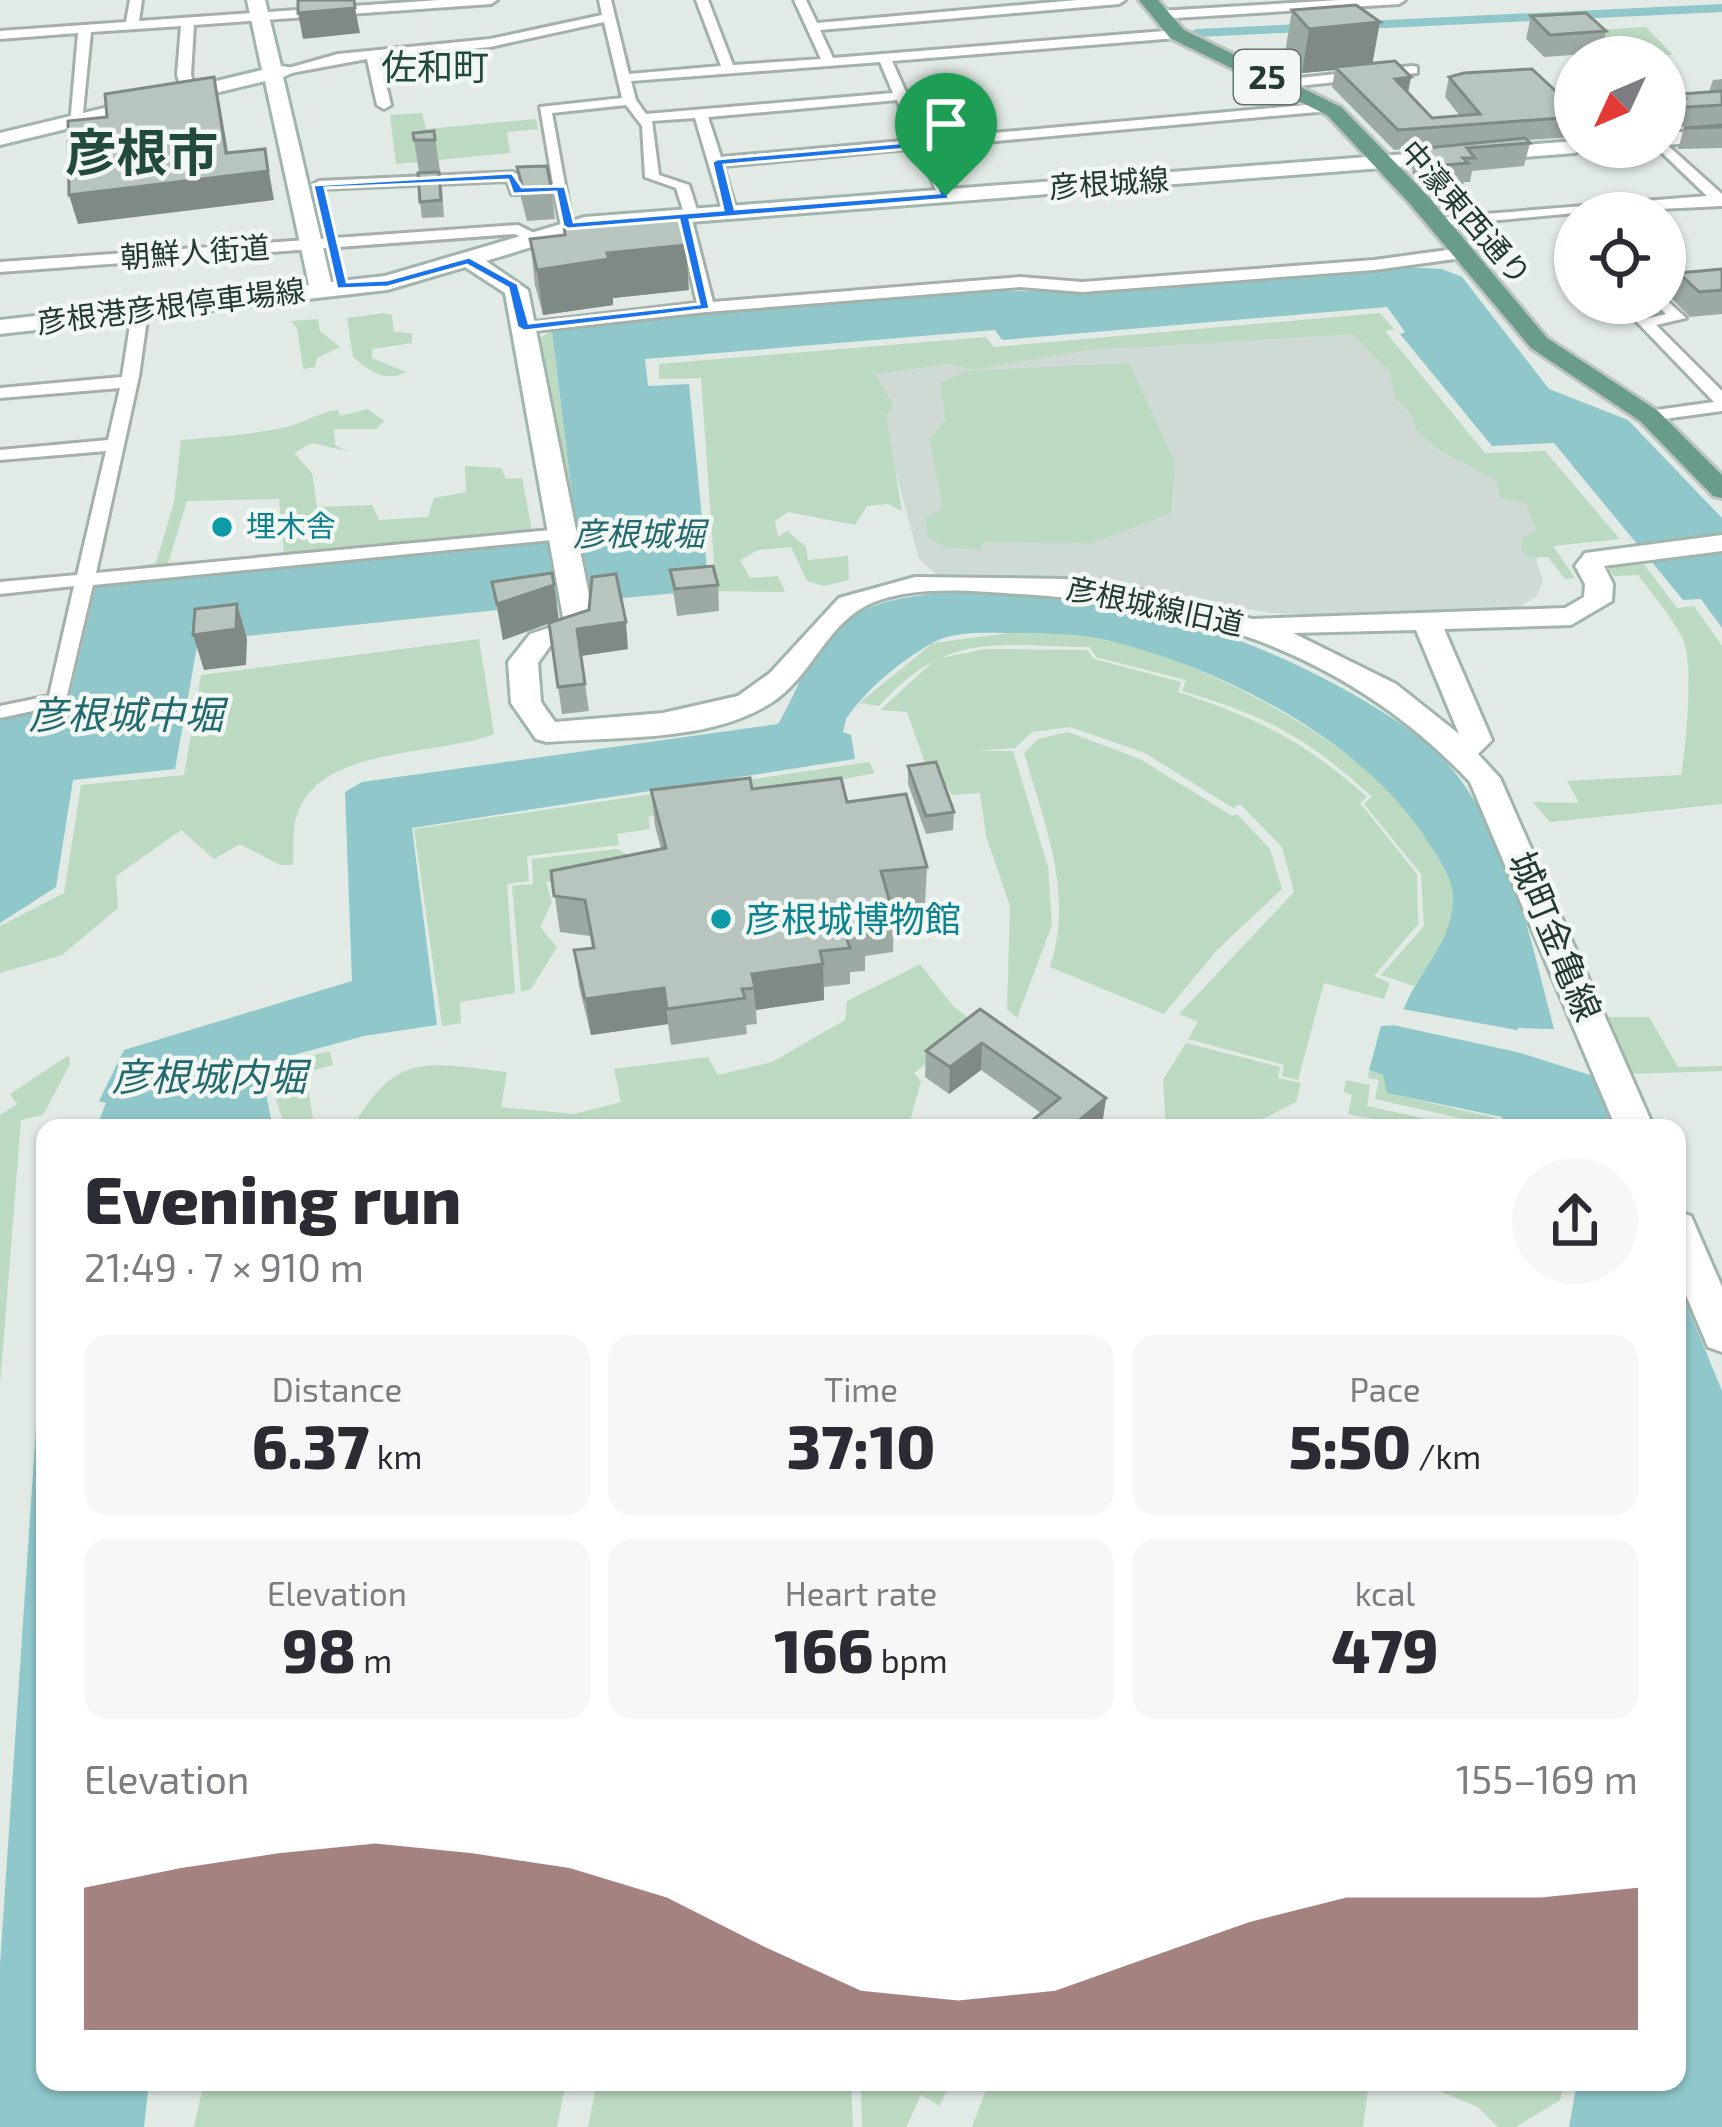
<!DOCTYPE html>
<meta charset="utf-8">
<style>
body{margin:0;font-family:"Exo 2","Noto Sans JP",sans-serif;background:#f7f7f7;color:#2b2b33;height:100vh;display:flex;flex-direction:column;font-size:45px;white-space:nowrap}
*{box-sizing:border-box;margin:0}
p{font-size:39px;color:#7c7c81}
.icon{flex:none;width:66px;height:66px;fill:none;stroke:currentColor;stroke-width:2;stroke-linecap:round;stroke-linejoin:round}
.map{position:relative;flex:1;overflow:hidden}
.sheet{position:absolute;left:36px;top:1119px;width:1650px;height:972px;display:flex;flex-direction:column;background:#fff;border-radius:24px;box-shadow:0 3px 9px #0004}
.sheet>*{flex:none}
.needle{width:78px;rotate:226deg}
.tools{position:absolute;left:1554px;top:36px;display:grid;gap:24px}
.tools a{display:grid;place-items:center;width:132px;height:132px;border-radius:50%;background:#fff;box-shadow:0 3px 9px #0004;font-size:60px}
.pin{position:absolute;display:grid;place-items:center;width:102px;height:102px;color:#fff;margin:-123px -51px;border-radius:50% 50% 50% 0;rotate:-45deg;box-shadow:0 0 12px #0007}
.pin .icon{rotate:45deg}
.round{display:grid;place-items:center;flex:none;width:126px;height:126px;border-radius:63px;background:#f7f7f7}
.head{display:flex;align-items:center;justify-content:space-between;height:204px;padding:0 48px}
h1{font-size:66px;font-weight:800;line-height:90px}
.figures{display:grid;grid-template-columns:repeat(3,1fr);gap:18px;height:204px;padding:12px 48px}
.figures div{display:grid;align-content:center;border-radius:24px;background:#f7f7f7;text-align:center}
.figures b{font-size:60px;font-weight:800}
.figures small{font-size:33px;font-weight:400}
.figures p{font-size:33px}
.chart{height:336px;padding:24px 48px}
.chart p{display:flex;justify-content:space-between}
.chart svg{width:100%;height:216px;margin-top:12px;fill:#7e4e4a;opacity:.7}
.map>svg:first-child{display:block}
.built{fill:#d0dad4}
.green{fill:#bcd9c1}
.water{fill:#8fc7ca}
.pier{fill:#e1eae5}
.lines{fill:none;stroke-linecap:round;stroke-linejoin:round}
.canal{fill:#8fc7ca;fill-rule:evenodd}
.street-casing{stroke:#a4b1ab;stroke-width:6}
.secondary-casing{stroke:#a1b5ac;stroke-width:6}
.primary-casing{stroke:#bdc4c1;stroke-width:6}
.street{fill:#fff;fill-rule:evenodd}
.secondary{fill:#fff;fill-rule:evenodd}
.primary{fill:#6a9c8a;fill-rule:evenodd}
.wall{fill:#9da9a3}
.shaded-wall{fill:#808a85}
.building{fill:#b7c5be;stroke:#808a85;stroke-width:3}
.route{fill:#1a73e8;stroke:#fff;stroke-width:3;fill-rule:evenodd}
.culture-dot{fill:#0f9aa8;stroke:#f2f7f4;stroke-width:4.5}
.labels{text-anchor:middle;stroke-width:9;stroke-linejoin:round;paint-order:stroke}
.far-street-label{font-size:30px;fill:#233931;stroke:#f2f7f4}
.far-culture-label{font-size:30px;fill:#0d838f;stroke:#f2f7f4;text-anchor:start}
.shield{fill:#f2f7f4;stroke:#61726c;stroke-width:3}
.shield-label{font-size:33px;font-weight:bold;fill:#233931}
.far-water-label{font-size:33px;font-style:italic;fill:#236a6f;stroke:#f2f7f4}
.far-quarter-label{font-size:36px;fill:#21493c;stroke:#f2f7f4}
.culture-label{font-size:36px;fill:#0d838f;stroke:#f2f7f4;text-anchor:start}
.street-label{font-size:36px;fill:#233931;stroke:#f2f7f4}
.water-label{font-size:39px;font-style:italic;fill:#236a6f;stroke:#f2f7f4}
.far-town-label{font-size:51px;font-weight:bold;fill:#21493c;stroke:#f2f7f4}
</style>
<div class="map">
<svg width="1722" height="2127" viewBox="0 0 1722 2127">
<rect width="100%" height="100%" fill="#e1eae5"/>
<!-- built -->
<path class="built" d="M1364 323 1474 450 1558 525 1554 547 1536 559 1543 581 1537 596 1515 610 1388 617 1272 613 1085 581 938 576 919 559 867 366Z"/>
<!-- green -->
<path class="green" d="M1646 27 1673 55 1599 57V52L1524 34Z
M422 113 426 129 536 119 538 129 507 132 510 153 396 164 390 115Z
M383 313 392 315 394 332 412 333V343L372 349V358L406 372C384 383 370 371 353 357L347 318Z
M1380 313 1394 329 1385 331 1485 453 1545 451 1620 539 1553 546 1575 578 1565 579 1548 557H1528L1522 551V538L1537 531 1525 502 1501 499 1496 480 1439 450 1416 430 1411 413 1395 398 1390 372 1353 334 1089 350 973 369 947 364 875 374 894 406 886 415 902 511 888 504 867 506 855 525 788 512 775 521 778 537 787 531 806 547 808 560 848 556 849 580 824 586 807 581 791 547 758 550 740 560 750 578 778 576 785 592 716 591 701 378 659 379V364L986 337 994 347Z
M318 319 320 331 340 347 317 358 315 367 303 369 297 328 291 321Z
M552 330 577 537 540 338Z
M1129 363 1175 462 1171 513 1092 543 984 542 980 549 947 548 927 537 926 518 943 508 929 439 946 420 940 383 967 371Z
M368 409 384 421 376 429H334L335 445 347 451 312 443 294 453 312 473 317 507 372 505 379 520 428 517 434 498 466 492 465 466 501 468 506 479 522 478 532 530 284 554 279 499 187 501 167 567 98 573 156 563 174 502 181 440C216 437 251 435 286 427 306 422 319 412 338 410L340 416Z
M1644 564 1677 608 1694 606 1722 646V804L1550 822 1533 802 1579 803 1567 781 1681 775C1686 745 1694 665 1683 639 1672 617 1653 595 1638 575L1614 576 1608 567Z
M1009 633C1043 634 1077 633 1109 640 1215 664 1427 772 1453 888 1462 925 1434 958 1414 986L1381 975 1424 926 1421 874 1364 804 1372 797C1309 738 1264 715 1182 691L1186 680 1096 657 1090 647C996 646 947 630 879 706L859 703 933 643Z
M479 639 494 734C436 757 316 745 296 818 292 832 294 850 293 865H280L240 844 214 859 181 830 116 876 118 908 62 955 0 973V926L64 893 81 785 184 775 201 675Z
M985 649 1087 650 1094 659 1181 682 1178 692C1257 718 1304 741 1367 797L1360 803 1417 874 1418 924 1374 976 1390 983 1384 999 1324 983 1298 1080 1282 1076 1284 1065 1188 1039 1198 1022 1179 1014 1294 892 1282 847 1240 804 1233 808 1145 753 1070 727 1032 732 1015 748 975 751H1013L1048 867 1052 925 1017 1018 1007 1009 1010 906 986 836 980 793 952 795 940 776 930 777 907 712 880 710 936 659Z
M1068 732 1140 759 1232 816 1237 814 1270 849 1282 889 1217 950 1164 1014 1050 967C1074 894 1045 825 1024 753L1038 739Z
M869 762 875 773 648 817 650 829 617 834 619 845 527 856 529 881 507 884 515 993 460 1002 461 1023 442 1026 414 829Z
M617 849 646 864 561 885 546 881 552 902 540 927 557 947 531 989 521 992 512 886 533 884 532 859Z
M920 964 953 1006 978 1025 914 1073 921 1081 908 1128H352C397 1050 426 1063 507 1072L501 1107 574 1114 621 1102 614 1069 708 1057 718 1075 772 1062 845 1020 847 1001Z
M1606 1017H1649L1678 1067 1722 1066V1071L1628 1074Z
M1186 1043 1280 1067 1278 1078 1301 1083 1296 1102 1259 1121 1262 1128H1166L1163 1080Z
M330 1051 333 1065 306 1072 314 1128H285L266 1067Z
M69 1055 70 1064 43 1115 21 1120 0 1385V1115L17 1104 10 1094Z
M1369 1070 1383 1075 1388 1093 1500 1119 1504 1128 1375 1099 1379 1080 1368 1078Z
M1346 1080 1370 1085 1367 1106 1468 1128H1419L1348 1114 1352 1095 1344 1092Z
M204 2082H566L557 2127H194Z
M597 2082H851L853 2127H588Z
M861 2082H950L940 2106 921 2095 906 2127H862Z
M989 2082H1369L1363 2127H972Z
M1418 2082H1564L1560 2100 1516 2127H1498L1478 2107Z"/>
<!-- water -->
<path class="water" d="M1404 267 1442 269 1462 277 1549 389 1628 420 1722 518V628L1701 599 1683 600 1554 443 1492 446 1400 334 1405 332 1387 307 1002 340 995 330 645 359 648 386 689 384 709 590 592 601 577 537 552 330 677 313 956 291H1109Z
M552 537 565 603 198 641 175 769 73 780 56 887 0 923V717L68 705 96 585Z
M982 591C1119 599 1219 622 1340 687 1385 712 1432 740 1462 782 1514 853 1532 946 1554 1029L1518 1028V1052L1593 1076 1615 1128H1505L1502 1117 1387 1093 1383 1075 1369 1070 1381 1026 1399 1025C1409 976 1455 948 1453 894 1452 878 1439 858 1430 845 1369 744 1228 671 1115 642 1083 633 1049 634 1016 633 992 633 956 630 934 642 902 660 867 688 846 719L843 732 851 735 855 759 412 828 437 1025 364 1036 260 1064 273 1128H96L106 1103 99 1101 124 1050 352 981 345 792 362 782 778 724C796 695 806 659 830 633 866 595 933 593 982 591Z
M1677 1281 1722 1391V2127H1569L1577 2082H1677Z
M45 1294V2082H149L144 2127H0V1965Z"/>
<!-- pier -->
<path class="pier" d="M1397 1008 1533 1033 1524 1034V1049L1531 1055 1388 1024Z"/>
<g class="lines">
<!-- canal -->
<path class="canal" d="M1722 4V12L1196 37 1189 33 1196 29Z"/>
<!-- street casing -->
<g class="street-casing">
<path id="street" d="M130 0H142L139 21 439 0H497L491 4 194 25 191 75 197 94 190 98 183 94 177 75 181 26 91 32 82 122 70 125 78 33 0 39V31L126 22Z
M599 0H611L629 74 721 66 696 0H708L733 65 821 59 794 0H806L817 23 1077 0H1125L1119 4 820 30 833 58 1177 30 1183 34 1177 38 892 61 927 139 1328 103 1335 107 1328 111 931 147 953 196 946 200 939 196 918 148 723 166 737 213 730 217 723 213 695 118 652 121 659 175 689 185 699 216 692 220 713 302 1020 277 1082 282 1374 260 1462 248 1470 253 1462 258 1374 270 1082 292 1020 287 706 312 524 332 518 330V324L697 303 677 217 684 213 676 188 645 177 642 126 626 105 552 113 573 229 561 226 554 193 512 194 507 181 319 189 312 185 319 181 513 172 520 176 523 186 553 184 540 107 622 98 604 22 490 47 380 58 391 105 384 109 377 105 367 59 291 73 285 69 338 54 490 39 602 15ZM880 62 893 93 646 114 636 100 631 81ZM897 100 914 140 721 157 708 117Z
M1340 0H1405L1399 4 1159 19 1153 15 1159 11Z
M1412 66 1417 67V73L1280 88 1273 84 1280 80Z
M1665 143 1722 194V206L1575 213 1436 226 1429 222 1436 218 1707 196 1656 147H1665Z
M518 225 536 234V240H526L515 234 0 272V262Z
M1665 299 1686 318 1656 325 1722 391V411L1649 421 1641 416 1649 411 1714 402 1636 321 1666 314 1655 303H1665Z
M140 307 148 312 139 376 96 573 562 529 571 534 562 539 93 585 65 704 0 718V706L49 696 74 586 0 594V582L77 575 106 451 0 460V450L108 440 120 388 0 398V388L122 377 132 312Z"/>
</g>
<!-- secondary casing -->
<g class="secondary-casing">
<path id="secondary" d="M247 0H265L281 66 301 69 283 77 331 282 385 276 585 217 1575 141V147H1585L1575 153 587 230 486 261 528 290 591 605 589 634 550 646 538 663 541 702 555 722 663 713 738 696 770 673 839 598 915 577 1065 579 1131 588 1252 619 1565 608 1584 597 1585 584 1575 566 1585 553 1722 535V551L1604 566 1613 584 1612 601 1571 625 1444 629 1492 740 1478 754 1500 778 1654 1128H1616L1470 782C1347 652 1195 604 1019 594 974 591 917 585 874 602 829 620 815 670 778 698 718 743 618 736 547 742L536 739 511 703 508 662 530 634 564 623 505 293 465 267 387 290 0 334V320L309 285 265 81 0 145V133L262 70ZM1416 630 1459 734 1396 684 1293 633Z
M1722 129V141L1665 145V133Z
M1677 1212 1691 1216 1722 1287V1352L1708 1347 1677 1274Z"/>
</g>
<!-- primary casing -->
<g class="primary-casing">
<path id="primary" d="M1139 0H1158L1184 30 1341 107 1426 194 1547 338 1658 411 1722 475V498L1713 496 1640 421 1531 348 1410 204 1327 115 1170 38Z"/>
</g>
<!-- street -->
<use href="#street" class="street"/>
<!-- secondary -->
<use href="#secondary" class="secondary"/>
<!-- primary -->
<use href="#primary" class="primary"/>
</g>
<!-- wall -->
<path class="wall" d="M1292 10 1372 63 1411 77 1408 92 1432 118 1460 116 1445 97 1449 77 1561 96 1575 95V137L1527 140 1530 143 1524 166 1472 171 1470 182H1464L1462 187 1428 190 1412 173 1417 149 1433 147 1394 150 1332 87 1335 70 1302 73 1285 53Z
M1531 16 1606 31 1600 53 1544 57 1526 39Z
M1722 79V148L1678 149 1684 128 1722 124 1665 128V100L1680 98 1681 94 1709 92 1713 80Z
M920 87 965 131 930 134 919 111Z
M434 131 440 171 419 172 414 140Z
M1597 147H1659L1657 154 1646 155 1644 163 1615 165Z
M517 167 551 187 555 219 527 221 521 198Z
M442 188 444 217 422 218 420 202Z
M530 239 689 290 613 298V305L543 315 535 285Z
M1722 269V314L1690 317 1671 298 1679 273Z
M670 570 718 585 719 611 677 616Z
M492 582 559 620 628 649 581 656 589 711 562 714 549 623 503 640Z
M908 766 954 812 953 830 926 834 908 784Z
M752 789 847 802 927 867 925 903 891 906 894 916 893 952 865 956V971L850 972V984L824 987V1000L756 1010 757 1024 746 1025 747 1034 671 1045 668 1024 591 1035 579 986 574 950 592 948 590 936 560 932 551 871 661 849 655 826 651 790Z
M980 1009 1106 1098 1102 1125 1098 1128H1028V1124L1041 1113 981 1070 949 1094 925 1077 926 1051Z"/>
<!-- shaded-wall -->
<path class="shaded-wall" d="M355 8 360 33 303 39 298 13Z
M1380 22 1372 66 1335 67V70L1302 73 1309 29Z
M214 77 220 105 232 176 265 149 274 200 78 224 69 195Z
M1411 77 1407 97 1395 79Z
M966 108 965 131 930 134V111Z
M686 245 689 290 613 298V305L543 315 537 270 607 253Z
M554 585 559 620 503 640 497 604Z
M237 604 247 639 246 665 204 670 193 635Z
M626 622 628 649 580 656 577 629Z
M823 964 824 1000 756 1010 752 974Z
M664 988 668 1024 591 1035 585 999Z
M982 1043 981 1070 949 1094 950 1067Z
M1106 1098 1102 1125 1098 1128H1070Z"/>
<!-- building -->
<path class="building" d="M298 0H354L355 8 298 13Z
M1356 5 1380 22 1309 29 1292 10Z
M1586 13 1606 31 1550 35 1531 16Z
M1395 61 1411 77 1395 79 1432 118 1480 114 1449 77 1464 73 1532 69 1561 96 1575 95V117L1398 130 1335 67Z
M214 77 226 153 265 149 268 171 69 195 68 121 107 117 105 94Z
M952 85 966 108 930 111 920 87Z
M1722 91V105L1671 108 1665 123V100L1685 98 1681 94Z
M1722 125V127L1684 128Z
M434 131 435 140H414L413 133Z
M1525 138 1530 143 1467 148 1475 158H1463L1468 163 1434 166 1417 149Z
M547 166 551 187 523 189 517 167Z
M439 172 441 200 420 202 418 173Z
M679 214 686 245 607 253 609 259 537 270 530 239 565 235 564 224Z
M1722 269V290L1699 292 1679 273Z
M713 566 718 585 675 589 670 570Z
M552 573 554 585 497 604 492 582Z
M616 574 626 622 577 629 585 684 558 687 549 623 589 610 592 577Z
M237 604 236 629 193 635 195 609Z
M936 762 954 812 926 816 908 766Z
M750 778 752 789 841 778 847 802 906 794 927 867 881 871 894 916 861 920 865 935 846 937 850 948 820 951 823 964 752 974 755 988 742 989 745 998 667 1009 664 988 585 999 574 950 594 948 585 900 554 896 551 871 666 848 651 790Z
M980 1009 1106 1098 1070 1128H1034L1028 1124 1060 1098 982 1043 950 1067 926 1051Z"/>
<!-- route -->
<path class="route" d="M921 141 950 199 690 220 710 309 524 331 517 327 508 288 467 265 388 287 337 289 313 185 512 173 522 187 565 186 574 222 723 210 712 162 717 159ZM917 148 939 193 735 209 724 165ZM508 180 513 194 556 192 563 226 568 229 679 220 699 304 529 323 518 284 469 257 387 280 347 282 325 188Z"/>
<!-- markers -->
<g class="culture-dot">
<circle cx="222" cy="527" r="12"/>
<circle cx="721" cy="919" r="12"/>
</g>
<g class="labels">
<!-- far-street labels -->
<g class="far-street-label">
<text transform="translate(1109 184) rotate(-4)" y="10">彦根城線</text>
<text transform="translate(1465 213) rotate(49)" y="10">中濠東西通り</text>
<text transform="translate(195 253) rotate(-4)" y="10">朝鮮人街道</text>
<text transform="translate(171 307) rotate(-7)" y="10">彦根港彦根停車場線</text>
<text transform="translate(1155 607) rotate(12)" y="10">彦根城線旧道</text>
</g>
<!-- far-culture labels -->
<g class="far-culture-label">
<text x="246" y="537">埋木舎</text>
</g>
<!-- shield labels -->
<rect class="shield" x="1234" y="50" width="66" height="54" rx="9"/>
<g class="shield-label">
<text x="1267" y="89">25</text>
</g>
<!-- far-water labels -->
<g class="far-water-label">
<text x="639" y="546">彦根城堀</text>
</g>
<!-- far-quarter labels -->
<g class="far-quarter-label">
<text x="435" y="80">佐和町</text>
</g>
<!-- culture labels -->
<g class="culture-label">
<text x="745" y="932">彦根城博物館</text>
</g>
<!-- street labels -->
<g class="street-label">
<text transform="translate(1555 936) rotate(67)" y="13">城町金亀線</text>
</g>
<!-- water labels -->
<g class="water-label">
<text x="126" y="729">彦根城中堀</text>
<text x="209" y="1091">彦根城内堀</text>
</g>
<!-- far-town labels -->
<g class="far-town-label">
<text x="142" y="171">彦根市</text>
</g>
</g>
</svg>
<div class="tools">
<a><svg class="needle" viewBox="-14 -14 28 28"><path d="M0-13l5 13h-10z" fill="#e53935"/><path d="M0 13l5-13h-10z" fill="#7c7c81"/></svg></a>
<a><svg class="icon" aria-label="locate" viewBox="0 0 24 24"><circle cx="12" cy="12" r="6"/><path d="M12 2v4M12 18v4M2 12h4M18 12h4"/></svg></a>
</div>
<div class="pin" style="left:946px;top:196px;background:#1e9e55"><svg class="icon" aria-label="arrive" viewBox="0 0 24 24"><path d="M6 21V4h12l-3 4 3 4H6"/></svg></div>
<section class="sheet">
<div class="head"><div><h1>Evening run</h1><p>21:49 · 7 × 910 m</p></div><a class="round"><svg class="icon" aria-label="share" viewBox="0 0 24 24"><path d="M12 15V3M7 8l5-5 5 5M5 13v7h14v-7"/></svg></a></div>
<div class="figures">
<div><p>Distance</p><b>6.37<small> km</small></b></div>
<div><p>Time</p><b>37:10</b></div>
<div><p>Pace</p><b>5:50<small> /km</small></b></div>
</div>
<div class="figures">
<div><p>Elevation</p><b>98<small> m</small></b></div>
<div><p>Heart rate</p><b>166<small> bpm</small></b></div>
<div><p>kcal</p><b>479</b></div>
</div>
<div class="chart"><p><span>Elevation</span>155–169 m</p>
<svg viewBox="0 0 160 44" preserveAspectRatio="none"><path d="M0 44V15L10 11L20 8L30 6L40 8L50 11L60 17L70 27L80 36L90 38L100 36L110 29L120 22L130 17L140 17L150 17L160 15V44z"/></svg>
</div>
</section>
</div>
